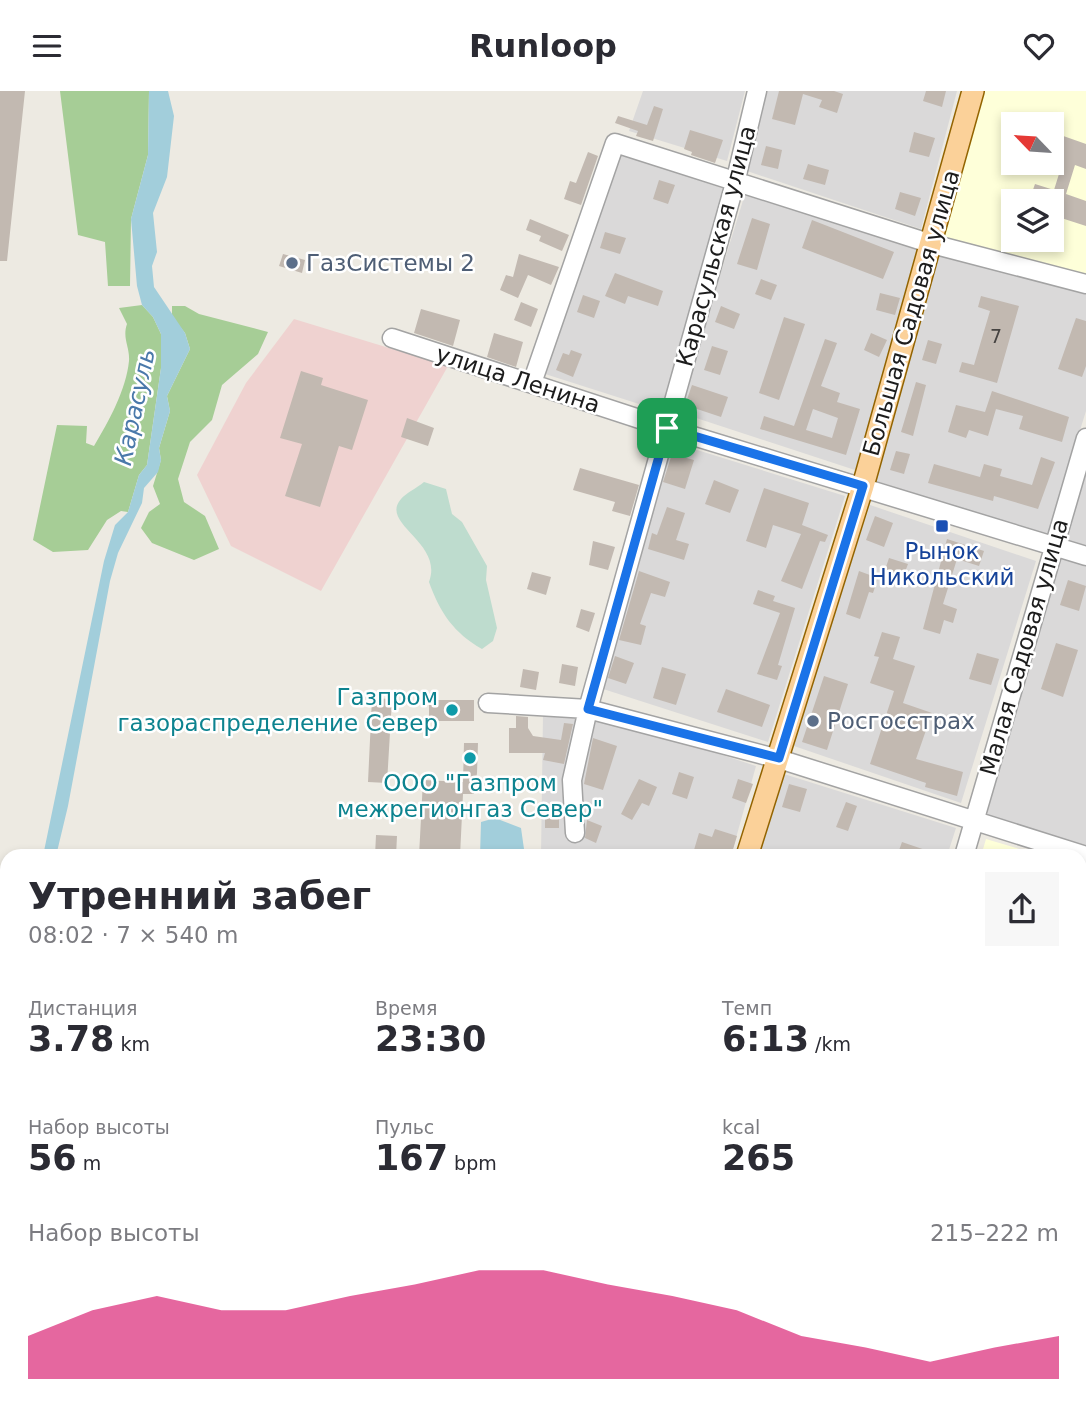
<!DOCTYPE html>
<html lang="ru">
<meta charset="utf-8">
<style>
body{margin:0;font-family:"DejaVu Sans",sans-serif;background:#f7f7f7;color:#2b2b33;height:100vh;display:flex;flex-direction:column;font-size:26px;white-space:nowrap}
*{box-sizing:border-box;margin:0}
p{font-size:23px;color:#7c7c81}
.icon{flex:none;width:38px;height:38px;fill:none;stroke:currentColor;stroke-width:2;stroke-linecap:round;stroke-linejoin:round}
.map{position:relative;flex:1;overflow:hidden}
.details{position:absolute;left:0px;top:758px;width:1087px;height:569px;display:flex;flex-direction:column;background:#fff;border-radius:21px 21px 0 0;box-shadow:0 4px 10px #0003}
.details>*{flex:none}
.needle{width:46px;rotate:295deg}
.controls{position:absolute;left:1001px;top:21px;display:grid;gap:14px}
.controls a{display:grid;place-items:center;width:63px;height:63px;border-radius:0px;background:#fff;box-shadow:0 4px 10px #0003;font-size:35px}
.pin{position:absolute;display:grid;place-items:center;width:60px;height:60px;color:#fff;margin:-30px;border-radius:14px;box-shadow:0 4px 10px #0006}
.round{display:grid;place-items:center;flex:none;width:74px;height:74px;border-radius:0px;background:#f7f7f7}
.overview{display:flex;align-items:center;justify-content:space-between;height:119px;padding:0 28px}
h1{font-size:38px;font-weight:600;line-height:52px}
.stats{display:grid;grid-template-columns:repeat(3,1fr);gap:10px;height:119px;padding:7px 28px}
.stats div{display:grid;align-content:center}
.stats b{font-size:35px;font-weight:600}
.stats small{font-size:19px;font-weight:400}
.stats p{font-size:19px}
.chart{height:196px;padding:14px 28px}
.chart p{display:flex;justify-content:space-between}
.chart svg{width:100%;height:126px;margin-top:7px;fill:#db2777;opacity:.7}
header{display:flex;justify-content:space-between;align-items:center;height:91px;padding:0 28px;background:#fff;font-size:32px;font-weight:600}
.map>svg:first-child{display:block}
.residential{fill:#dad9d9}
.commercial{fill:#efd2d0}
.education{fill:#feffd9;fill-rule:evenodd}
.forest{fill:#a6cd96}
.wetland{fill:#bedcce}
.water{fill:#a2cedb}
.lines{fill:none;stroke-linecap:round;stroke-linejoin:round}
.river{stroke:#a2cedb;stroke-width:21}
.building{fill:#c2b9b1;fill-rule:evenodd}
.minor-casing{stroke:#a3a3a3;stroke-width:21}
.major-casing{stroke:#936401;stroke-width:24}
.minor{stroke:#fff;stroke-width:18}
.major{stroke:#fbd199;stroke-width:21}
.route-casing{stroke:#fff;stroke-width:14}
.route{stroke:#1a73e8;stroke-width:9}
.service-dot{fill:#5c6f8a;stroke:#fff;stroke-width:2.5}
.transit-dot{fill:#1a4fb4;stroke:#fff;stroke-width:2.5}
.culture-dot{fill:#0f9aa8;stroke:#fff;stroke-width:2.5}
.labels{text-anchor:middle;stroke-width:5;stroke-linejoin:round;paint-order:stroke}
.number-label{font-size:19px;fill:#464341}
.street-label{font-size:23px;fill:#1c1c1c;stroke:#fff}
.service-label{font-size:23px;fill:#4e5e75;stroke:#fff;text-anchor:start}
.transit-label{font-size:23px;fill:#164399;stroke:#fff}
.culture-label{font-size:23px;fill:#0d838f;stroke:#fff;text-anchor:end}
.water-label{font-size:24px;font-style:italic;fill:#4a79aa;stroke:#fff}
</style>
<header><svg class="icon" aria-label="menu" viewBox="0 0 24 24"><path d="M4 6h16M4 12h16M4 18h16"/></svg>Runloop<svg class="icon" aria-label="heart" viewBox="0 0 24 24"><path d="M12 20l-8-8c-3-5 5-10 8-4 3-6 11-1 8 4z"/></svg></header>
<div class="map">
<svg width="1086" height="1325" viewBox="0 0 1086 1325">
<rect width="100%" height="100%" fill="#edeae2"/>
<!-- residential -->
<path class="residential" d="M643 0H745L727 70 629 40Z
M766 0H957L921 138 747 80Z
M621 63 728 99 661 320 542 282Z
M745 103 921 160 855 379 678 321Z
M937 163 1086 203V320L1047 445 867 387Z
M668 350 845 405 768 651 597 596Z
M1086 377V455L1064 448Z
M870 414 1036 470 961 712 791 654Z
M1060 464 1086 472V758L981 726Z
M591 621 756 675 731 765H541L543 624Z
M784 683 956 737 947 765H759Z
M1080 1071 1086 1072V1291L1080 1290Z
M7 1202V1320H117L108 1325H0V1211Z
M244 1320H559L543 1325H241Z
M580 1320H781L780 1325H577Z"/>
<!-- commercial -->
<path class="commercial" d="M294 228 448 275 321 500 231 455 197 384 246 292Z"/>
<!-- education -->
<path class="education" d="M980 0H1086V185L940 147ZM1013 33H1052V72H1013ZM1013 110H1052V149H1013Z
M986 748 1043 765H981Z
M1080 776 1086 778V900L1080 920Z"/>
<!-- forest -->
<path class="forest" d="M60 0H149L148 64 131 128 130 195H108L105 151 78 144Z
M142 214 153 226 161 243V277L147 374 139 384 128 421 121 420 107 429 88 459 53 461 33 449 57 334 87 335 86 352 94 355C109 330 126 299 129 270 130 256 122 247 127 233L119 217Z
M172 215H185L199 223 268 241 258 263 222 294 212 329 190 351 178 388 184 411 205 425 219 458 194 469 152 452 141 437 149 421 160 413 153 395 161 369 159 357 170 320 167 305 190 258 185 242 172 226Z"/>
<!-- wetland -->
<path class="wetland" d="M424 391 446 398 452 423 462 431 487 475 486 489 497 537 493 550 482 558C454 542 440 522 429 491 444 451 379 433 401 408 406 402 417 397 424 391Z"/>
<!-- water -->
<path class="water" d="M149 0H168L174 25 167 86 153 122 157 161 152 175 154 196 185 242 190 258 167 305 170 320 159 357 161 369 158 381 144 397 142 412 118 462 110 490 68 715 56 765H43L104 470 115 434 128 421 139 384 147 374 161 277V243L153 226 142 214 137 195 131 128 148 64Z
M495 727 521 737 525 765H480L481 731Z"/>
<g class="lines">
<!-- river -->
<path class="river" d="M163 1325 166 1320"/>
</g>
<!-- building -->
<path class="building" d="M0 0H25L7 170H0Z
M779 0H834L843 3 837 22 819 16 822 9 803 3 795 34 772 28Z
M926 0H946L942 16 923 10Z
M654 15 663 18 653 50 636 45 638 40 615 32 618 25 647 34Z
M690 39 723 49 715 72 691 64 692 61 684 58Z
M914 41 935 47 929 66 909 61Z
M1052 41 1086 53V78L1075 74 1066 103 1086 110V135L1052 124V110H1029L1035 93 1054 99 1063 70 1052 67Z
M766 55 782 59 778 78 761 74Z
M588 61 598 65 581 114 564 108 570 90 576 92Z
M808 73 829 79 825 94 803 88Z
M659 89 675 94 668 113 653 108Z
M900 101 921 107 915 125 895 118Z
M752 127 770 133 757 179 737 173Z
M530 128 569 144 562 160 539 150 541 145 526 139Z
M812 129 894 161 883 188 802 157Z
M605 141 626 147 620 163 600 157Z
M283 163 305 169 302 182 279 175Z
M519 163 559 176 551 194 528 184 518 207 500 199 506 184 513 186Z
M615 182 663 200 658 215 628 205 625 213 605 205Z
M761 188 777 194 771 209 755 203Z
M880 202 900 207 895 224 876 219Z
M583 204 600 210 594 227 577 221Z
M981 205 1019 215 997 292 959 281 962 271 974 274 990 220 978 216Z
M521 211 538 218 531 236 514 229Z
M721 215 740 223 734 238 715 231Z
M421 218 460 229 453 255 414 242Z
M784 226 805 233 779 309 759 302Z
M1076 227 1086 230V275L1082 286 1058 278Z
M494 242 523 251 516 276 487 266Z
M871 242 887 249 879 266 864 259Z
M825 248 837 252 821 295 840 302 837 311 860 318 846 364 760 338 764 325 794 335ZM813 318 838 327 832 347 806 339Z
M928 249 942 253 936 273 922 269Z
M712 255 728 260 720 284 704 279Z
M571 259 582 263 573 286 556 279 563 262 569 264Z
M301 280 323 287 321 294 368 309 352 359 339 355 320 416 285 405 302 353 280 347Z
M916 291 926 294 913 345 901 341Z
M692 294 728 306 721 326 685 314Z
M992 300 1069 326 1062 351 1019 338 1023 325 996 318 988 345 969 339 966 347 948 341 956 314 985 321Z
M407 327 434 337 428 355 401 346Z
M896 360 910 363 904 383 890 379Z
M672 363 694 369 685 398 663 391Z
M1041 366 1055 371 1038 418 994 405 993 410 928 392 934 373 980 386 984 373 1002 378 1000 385 1032 394Z
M580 377 639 394 630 425 612 420 615 411 573 399Z
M714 389 739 399 730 422 705 413Z
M764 397 809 412 802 434 828 444 825 451 820 450 802 498 781 490 801 443 773 434 766 457 746 450Z
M667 416 685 422 676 449 689 453 684 469 648 458 652 442 657 444Z
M875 425 893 432 884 456 866 449Z
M947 448 984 460 979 475 957 468 943 513 957 518 953 532 944 529 940 543 923 538Z
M593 450 615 456 608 479 589 474Z
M889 467 908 473 902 489 884 482Z
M639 480 670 491 665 506 651 502 640 533 646 535 641 554 619 549Z
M859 480 878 487 873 502 869 501 860 528 846 523Z
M532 481 551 486 546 504 527 498Z
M1068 489 1086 495 1079 520 1060 514Z
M758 499 775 505 773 510 795 517 778 574 782 575 777 589 757 583 780 522 753 513Z
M581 518 595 522 589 541 576 536Z
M882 541 900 546 893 568 915 575 903 612 932 622 916 668 963 681 957 705 925 696 926 692 870 673 894 600 870 592 879 566 874 565Z
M1056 552 1078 559 1063 606 1041 598Z
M977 562 999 568 991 594 969 588Z
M615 565 634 572 626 593 608 587Z
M562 573 578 576 575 595 559 592Z
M662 576 686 583 676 614 653 607Z
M523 578 539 581 536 599 520 596Z
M824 585 848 593 827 659 802 651Z
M726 598 770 614 762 636 717 621Z
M372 607 392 608 387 692 368 691Z
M429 609H474V630H429Z
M516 625 528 626V637L533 645 561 649 564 632 573 633 564 673 543 669 545 662H509V637H516Z
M593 647 617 655 603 699 584 693Z
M464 652H478L477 682 474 703H463L460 765H419L423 689 463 691Z
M679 681 694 686 687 708 672 703Z
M639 688 657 696 649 715 642 712 632 729 621 723Z
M738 688 753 693 746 712 732 707Z
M789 693 807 698 800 721 782 716Z
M846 711 857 715 848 740 836 736Z
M545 715 559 716V737H545Z
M587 729 602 735 596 752 585 747Z
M715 738 737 745 731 765H712L694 759 699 742 712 746Z
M376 744 397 745 396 765H375Z
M902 751 937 763V765H897Z"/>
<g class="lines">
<!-- minor casing -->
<g class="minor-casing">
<path id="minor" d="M392 247 667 337 1086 465
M532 292 615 52 932 153 1086 193
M488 612 588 618 735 92 757 0
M575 742 572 689 588 618 779 668 1086 765
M964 765 1086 347
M1080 1062 1086 1063
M1080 1301 1086 1303
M121 1320 128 1325
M568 1325 575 1320"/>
</g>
<!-- major casing -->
<g class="major-casing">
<path id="major" d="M747 765 863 395 973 0
M790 1325 791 1320"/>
</g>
<!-- minor -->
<use href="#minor" class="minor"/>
<!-- major -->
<use href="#major" class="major"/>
</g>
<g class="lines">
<!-- route casing -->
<g class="route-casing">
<path id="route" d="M667 337 863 395 779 667 588 618Z"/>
</g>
<!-- route -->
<use href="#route" class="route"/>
</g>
<!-- markers -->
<g class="service-dot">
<circle cx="292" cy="172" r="7"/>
<circle cx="813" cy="630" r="7"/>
</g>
<rect class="transit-dot" x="935" y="428" width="14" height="14" rx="3.5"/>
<g class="culture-dot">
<circle cx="452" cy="619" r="7"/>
<circle cx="470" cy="667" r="7"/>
</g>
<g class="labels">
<!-- number labels -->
<g class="number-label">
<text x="996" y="252">7</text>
</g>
<!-- street labels -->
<g class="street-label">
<text transform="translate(716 155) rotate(-75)" y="8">Карасульская улица</text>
<text transform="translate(911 222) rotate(-74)" y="8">Большая Садовая улица</text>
<text transform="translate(518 288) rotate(18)" y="8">улица Ленина</text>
<text transform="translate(1024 556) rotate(-74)" y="8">Малая Садовая улица</text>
</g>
<!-- service labels -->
<g class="service-label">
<text x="306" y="180">ГазСистемы 2</text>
<text x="827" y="638">Росгосстрах</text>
</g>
<!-- transit labels -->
<g class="transit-label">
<text x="942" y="468">Рынок<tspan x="942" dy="26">Никольский</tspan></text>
</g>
<!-- culture labels -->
<g class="culture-label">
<text x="438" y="614">Газпром<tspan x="438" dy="26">газораспределение Север</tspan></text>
<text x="470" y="700" text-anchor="middle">ООО "Газпром<tspan x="470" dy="26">межрегионгаз Север"</tspan></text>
</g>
<!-- water labels -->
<g class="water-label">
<text transform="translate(135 316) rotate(-78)" y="8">Карасуль</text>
</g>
</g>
</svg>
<div class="controls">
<a><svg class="needle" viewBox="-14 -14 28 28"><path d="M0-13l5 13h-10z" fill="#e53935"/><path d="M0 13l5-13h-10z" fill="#7c7c81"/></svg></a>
<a><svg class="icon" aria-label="layers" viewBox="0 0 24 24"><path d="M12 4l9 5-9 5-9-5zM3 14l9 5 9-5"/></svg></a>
</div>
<div class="pin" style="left:667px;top:337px;background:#1e9e55"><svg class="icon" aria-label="arrive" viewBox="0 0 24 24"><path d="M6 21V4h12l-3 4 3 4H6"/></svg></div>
<section class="details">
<div class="overview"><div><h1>Утренний забег</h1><p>08:02 · 7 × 540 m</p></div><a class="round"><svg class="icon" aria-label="share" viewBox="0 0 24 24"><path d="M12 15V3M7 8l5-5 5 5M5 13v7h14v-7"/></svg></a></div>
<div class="stats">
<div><p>Дистанция</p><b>3.78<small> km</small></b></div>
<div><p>Время</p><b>23:30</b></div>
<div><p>Темп</p><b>6:13<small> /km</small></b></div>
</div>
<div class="stats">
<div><p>Набор высоты</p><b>56<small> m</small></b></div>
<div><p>Пульс</p><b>167<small> bpm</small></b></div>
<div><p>kcal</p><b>265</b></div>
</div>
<div class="chart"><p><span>Набор высоты</span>215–222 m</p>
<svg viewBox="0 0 160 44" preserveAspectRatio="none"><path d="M0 44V29L10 20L20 15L30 20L40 20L50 15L60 11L70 6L80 6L90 11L100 15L110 20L120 29L130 33L140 38L150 33L160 29V44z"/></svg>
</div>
</section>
</div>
